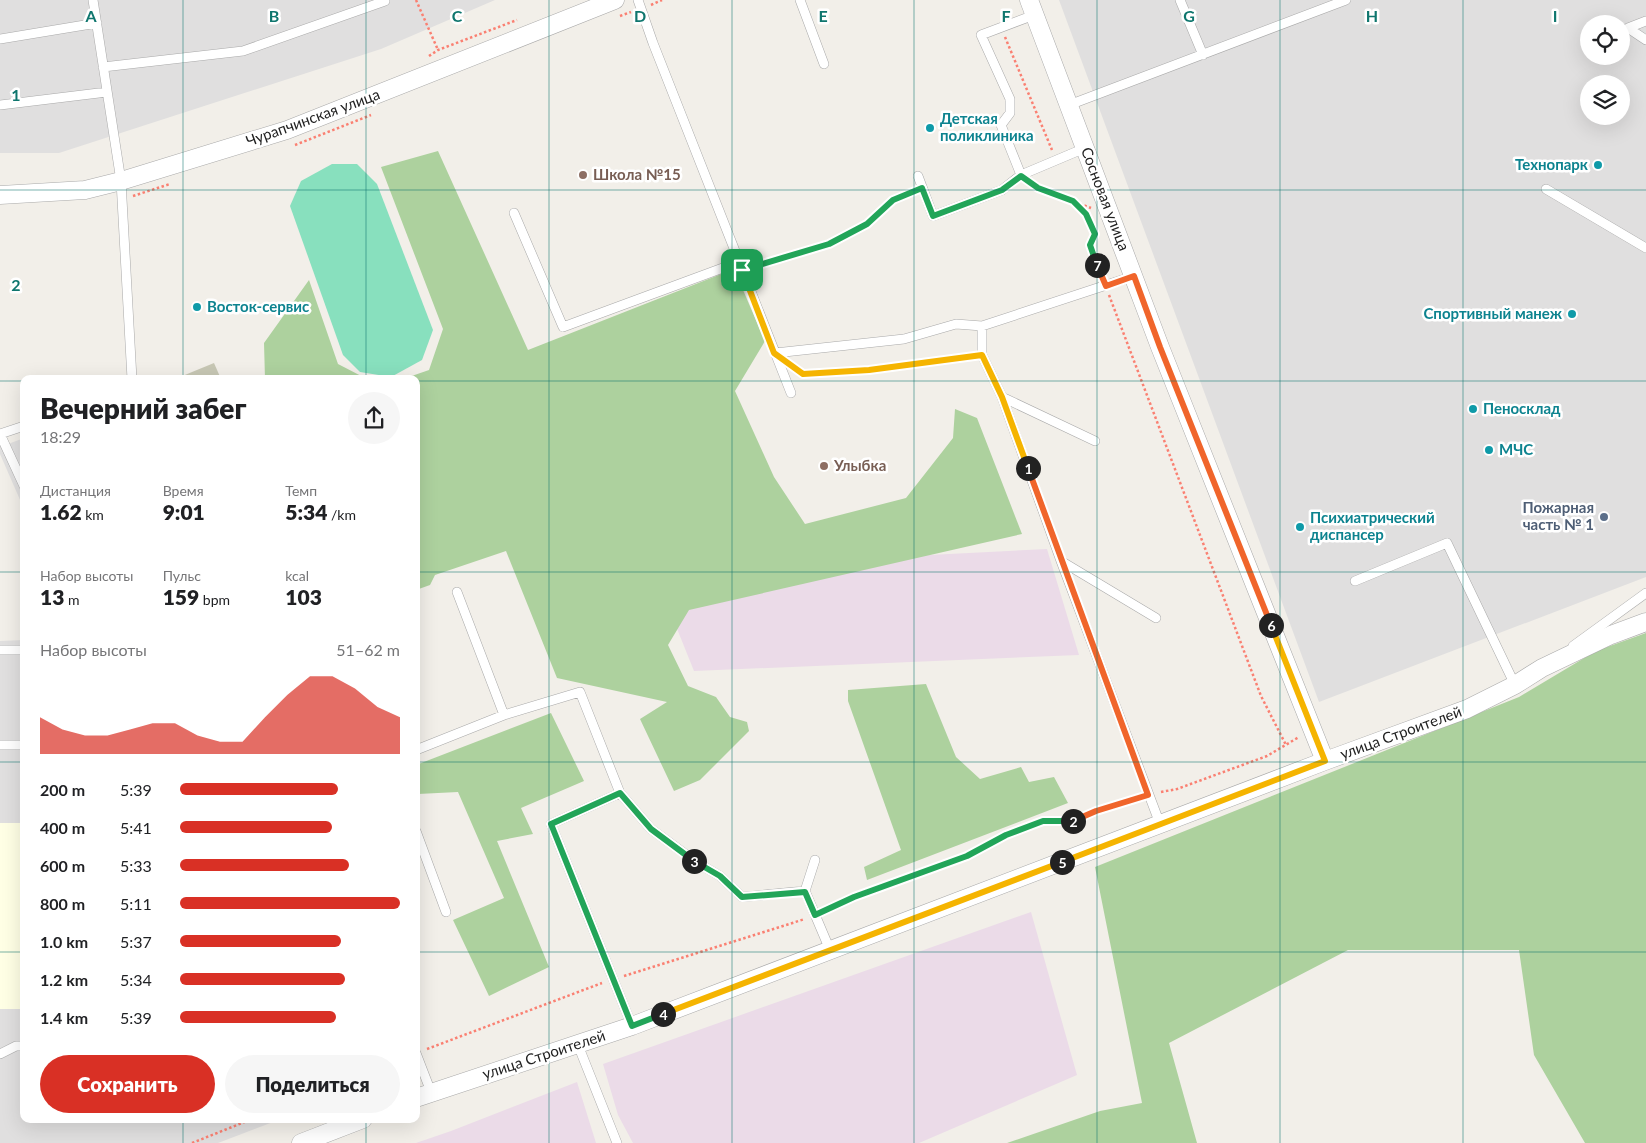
<!DOCTYPE html>
<html lang="ru">
<meta charset="utf-8">
<style>
body{margin:0;font-family:Lato,sans-serif;background:#f6f6f6;color:#202124;height:100vh;display:flex;flex-direction:column;font-size:19px;white-space:nowrap}
*{box-sizing:border-box;margin:0}
p{font-size:16px;color:#757577}
.icon{flex:none;width:28px;height:28px;fill:none;stroke:currentColor;stroke-width:2;stroke-linecap:round;stroke-linejoin:round}
.map{position:relative;flex:1;overflow:hidden}
.drawer{position:absolute;left:20px;top:375px;width:400px;height:748px;display:flex;flex-direction:column;background:#fff;border-radius:10px;box-shadow:0 5px 20px #0002}
.drawer>*{flex:none}
.buttons{position:absolute;left:1580px;top:15px;display:grid;gap:10px}
.buttons a{display:grid;place-items:center;width:50px;height:50px;border-radius:50%;background:#fff;box-shadow:0 5px 20px #0002;font-size:25px}
.pin{position:absolute;display:grid;place-items:center;width:42px;height:42px;color:#fff;margin:-21px;border-radius:10px;box-shadow:0 2px 8px #0006}
.km{position:absolute;width:25px;height:25px;margin:-12px;border-radius:50%;background:#222;color:#fff;font-size:14px;line-height:25px;text-align:center}
.round{display:grid;place-items:center;flex:none;width:52px;height:52px;border-radius:26px;background:#f6f6f6}
.headline{display:flex;align-items:center;justify-content:space-between;height:85px;padding:0 20px}
h1{font-size:28px;font-weight:800;line-height:38px}
.figures{display:grid;grid-template-columns:repeat(3,1fr);gap:8px;height:85px;padding:5px 20px}
.figures div{display:grid;align-content:center}
.figures b{font-size:21px;font-weight:800}
.figures small{font-size:14px;font-weight:400}
.figures p{font-size:14px}
.chart{height:140px;padding:10px 20px}
.chart p{display:flex;justify-content:space-between}
.chart svg{width:100%;height:90px;margin-top:5px;fill:#d93025;opacity:.7}
.cta{display:flex;gap:10px;margin-top:auto;padding:10px 20px}
.cta a{flex:1;height:58px;border-radius:30px;background:#d93025;color:#fff;font-size:20px;font-weight:800;line-height:58px;text-align:center}
.cta a+a{background:#f6f6f6;color:#202124}
ul{padding:0 20px;list-style:none;font-size:16px}
li{display:grid;grid-template-columns:80px 60px 1fr;align-items:center;height:38px}
li i{height:12px;border-radius:6px;background:#d93025}
.map>svg:first-child{display:block}
.residential{fill:#e0dfdf;fill-rule:evenodd}
.industrial{fill:#ebdbe8}
.education{fill:#ffffe5}
.construction{fill:#c7c7b4}
.forest{fill:#add19e}
.pitch{fill:#88e0be}
.lines{fill:none;stroke-linecap:round;stroke-linejoin:round}
.lane-casing{stroke:#a9a9a9;stroke-width:10}
.street-casing{stroke:#a9a9a9;stroke-width:19}
.path{stroke:#fa8072;stroke-width:2.5;stroke-dasharray:2.5 2.5;stroke-linecap:butt}
.lane{stroke:#fff;stroke-width:9}
.street{stroke:#fff;stroke-width:18}
.split-1-casing{stroke:#fff;stroke-width:10}
.split-2-casing{stroke:#fff;stroke-width:10}
.split-3-casing{stroke:#fff;stroke-width:10}
.split-4-casing{stroke:#fff;stroke-width:10}
.split-5-casing{stroke:#fff;stroke-width:10}
.split-6-casing{stroke:#fff;stroke-width:10}
.split-7-casing{stroke:#fff;stroke-width:10}
.split-8-casing{stroke:#fff;stroke-width:10}
.split-1{stroke:#f5b400;stroke-width:6}
.split-2{stroke:#f0652b;stroke-width:6}
.split-3{stroke:#22a559;stroke-width:6}
.split-4{stroke:#22a559;stroke-width:6}
.split-5{stroke:#f5b400;stroke-width:6}
.split-6{stroke:#f5b400;stroke-width:6}
.split-7{stroke:#f0652b;stroke-width:6}
.split-8{stroke:#22a559;stroke-width:6}
.grid{fill:none;stroke:#0f766e;stroke-width:1;stroke-opacity:0.55}
.culture-dot{fill:#0f9aa8;stroke:#fff;stroke-width:2}
.education-dot{fill:#8d6e63;stroke:#fff;stroke-width:2}
.service-dot{fill:#5c6f8a;stroke:#fff;stroke-width:2}
.labels{text-anchor:middle;stroke-width:5;stroke-linejoin:round;paint-order:stroke}
.street-label{font-size:15px;fill:#222;stroke:#fff}
.culture-label{font-size:15px;font-weight:bold;fill:#0d838f;stroke:#fff;text-anchor:start}
.education-label{font-size:15px;font-weight:bold;fill:#785e54;stroke:#fff;text-anchor:start}
.service-label{font-size:15px;font-weight:bold;fill:#4e5e75;stroke:#fff;text-anchor:end}
.grid-label{font-size:16px;text-anchor:middle;font-weight:bold;fill:#0f766e;stroke:#fff;stroke-width:5;stroke-linejoin:round;paint-order:stroke}
</style>
<div class="map">
<svg width="1646" height="1143" viewBox="0 0 1646 1143">
<rect width="100%" height="100%" fill="#f2efe9"/>
<!-- residential -->
<path class="residential" d="M0 0H495L381 49 59 153H0Z
M1059 0H1646V577L1319 702ZM1589 24H1621V56H1589ZM1589 84H1621V116H1589Z
M24 438V509L0 454V447Z
M24 640V1119H281L218 1143H0V641Z"/>
<!-- industrial -->
<path class="industrial" d="M1047 549 1079 655 694 671 653 569Z
M1031 912 1077 1075 919 1143H633L618 1115 603 1064Z
M577 1082 596 1143H416L451 1131Z"/>
<!-- education -->
<path class="education" d="M0 823H24V1009H0Z"/>
<!-- construction -->
<path class="construction" d="M214 363 221 379H175Z"/>
<!-- forest -->
<path class="forest" d="M438 151 528 350 734 269 765 341 735 391 774 477 805 524 906 498 953 438 955 409 977 418 1022 534 689 610 668 645 688 686 716 697 730 717 747 722 749 731 700 780 674 791 640 719 667 702 557 678 506 551 435 575 430 585 416 590V379H403L429 370 443 329 381 167Z
M309 280 338 364 367 379H265L264 343Z
M1646 633V1143H1585L1534 1055 1519 950H1348L1169 1043 1197 1143H1007L1100 1111 1142 1103 1095 867 1519 697 1596 651Z
M926 684 956 757 980 779 1021 767 1029 782 1054 777 1068 803 867 880 864 867 901 850 848 701V690Z
M551 713 584 781 521 808 533 834 497 841 549 967 489 996 453 920 504 898 458 792 418 794 416 787V765Z"/>
<!-- pitch -->
<path class="pitch" d="M332 164H357L377 184 433 330 422 360 391 377 360 372 343 355 290 206 301 181Z"/>
<g class="lines">
<!-- lane casing -->
<g class="lane-casing">
<path id="lane" d="M93 0 121 181 132 379
M638 0 653 43 791 393
M800 0 824 64
M1180 0 1203 55
M1646 21 1628 28 1646 40
M0 39 97 23
M103 67 243 51 385 1
M0 105 107 92
M1069 105 1346 0
M1021 175 1001 125 1010 113V99L981 35 1034 15
M918 176 933 216 1002 190 1021 175 1085 148
M1546 189 1646 248
M514 213 563 327 739 262
M982 326V355L1002 397 1095 441
M775 353 904 339 956 324 982 326 1134 276
M1002 397 1061 561 1160 824
M0 434 24 486
M0 434 24 426
M1061 561 1156 618
M1355 581 1447 543 1515 685
M457 592 504 715
M1573 646 1646 593
M0 650H24
M0 745H24
M416 750 504 715 580 692 620 793 551 824 632 1026
M620 793 651 829 696 862 720 876 742 897 805 891 830 950
M416 831 446 912
M805 891 815 860
M578 1045 617 1143
M416 1053 431 1092
M0 1054 16 1046H24"/>
</g>
<!-- street casing -->
<g class="street-casing">
<path id="street" d="M1029 0 1160 347 1325 761
M0 195 85 190 121 181 287 130 615 0
M416 1098 632 1026 1325 761 1467 709 1515 685 1542 668 1611 635 1646 622
M301 1143 363 1119"/>
</g>
<!-- path -->
<path class="path" d="M416 0 438 50
M651 5 662 0
M620 16 631 12
M1005 37 1052 150
M429 56 438 50 517 20
M295 145 371 115
M1031 183C1043 192 1059 193 1072 200 1084 207 1090 222 1095 234L1090 245 1102 276
M133 196 170 184
M1075 202 1091 208
M753 266 829 244 867 224 893 200 913 192
M1109 295 1261 696 1286 745
M794 368 803 374 869 370 970 356
M1161 792 1177 789 1267 756 1299 737
M826 910 854 897 967 856 1006 835 1043 821H1072L1096 811 1138 798
M624 976 805 919
M427 1049 602 983
M192 1143 252 1119"/>
<!-- lane -->
<use href="#lane" class="lane"/>
<!-- street -->
<use href="#street" class="street"/>
</g>
<g class="lines">
<!-- split-1 casing -->
<g class="split-1-casing">
<path id="split-1" d="M742 270 774 353 803 374 869 370 982 355 1002 397 1028 468"/>
</g>
<!-- split-2 casing -->
<g class="split-2-casing">
<path id="split-2" d="M1028 468 1148 795 1096 811 1073 821"/>
</g>
<!-- split-3 casing -->
<g class="split-3-casing">
<path id="split-3" d="M694 861 720 876 742 897 805 892 815 915 854 897 967 856 1006 835 1043 821H1073"/>
</g>
<!-- split-4 casing -->
<g class="split-4-casing">
<path id="split-4" d="M663 1014 632 1026 551 824 620 793 651 829 694 861"/>
</g>
<!-- split-5 casing -->
<g class="split-5-casing">
<path id="split-5" d="M663 1014 1062 862"/>
</g>
<!-- split-6 casing -->
<g class="split-6-casing">
<path id="split-6" d="M1062 862 1325 761 1271 625"/>
</g>
<!-- split-7 casing -->
<g class="split-7-casing">
<path id="split-7" d="M1097 265 1106 286 1134 276 1160 347 1271 625"/>
</g>
<!-- split-8 casing -->
<g class="split-8-casing">
<path id="split-8" d="M742 270 829 244 867 224 893 200 922 188 933 216 1002 190 1021 176 1038 188 1073 201 1086 214 1095 234 1090 245 1097 265"/>
</g>
<!-- split-1 -->
<use href="#split-1" class="split-1"/>
<!-- split-2 -->
<use href="#split-2" class="split-2"/>
<!-- split-3 -->
<use href="#split-3" class="split-3"/>
<!-- split-4 -->
<use href="#split-4" class="split-4"/>
<!-- split-5 -->
<use href="#split-5" class="split-5"/>
<!-- split-6 -->
<use href="#split-6" class="split-6"/>
<!-- split-7 -->
<use href="#split-7" class="split-7"/>
<!-- split-8 -->
<use href="#split-8" class="split-8"/>
</g>
<!-- grid -->
<path class="grid" d="M183 0V379M366 0V379M549 0V1143M732 0V1143M914 0V1143M1097 0V1143M1280 0V1143M1463 0V1143M0 190H1646M0 381H24M416 381H1646M0 572H24M416 572H1646M0 762H24M416 762H1646M0 952H24M416 952H1646M183 1119V1143M366 1119V1143"/>
<!-- markers -->
<g class="culture-dot">
<circle cx="930" cy="128" r="5"/>
<circle cx="1598" cy="165" r="5"/>
<circle cx="197" cy="307" r="5"/>
<circle cx="1572" cy="314" r="5"/>
<circle cx="1473" cy="409" r="5"/>
<circle cx="1489" cy="450" r="5"/>
<circle cx="1300" cy="527" r="5"/>
</g>
<g class="education-dot">
<circle cx="583" cy="175" r="5"/>
<circle cx="824" cy="466" r="5"/>
</g>
<circle class="service-dot" cx="1604" cy="517" r="5"/>
<g class="labels">
<!-- street labels -->
<g class="street-label">
<text transform="translate(313 118) rotate(-20)" y="5">Чурапчинская улица</text>
<text transform="translate(1105 199) rotate(69)" y="5">Сосновая улица</text>
<text transform="translate(1401 733) rotate(-20)" y="5">улица Строителей</text>
<text transform="translate(544 1055) rotate(-18)" y="5">улица Строителей</text>
</g>
<!-- culture labels -->
<g class="culture-label">
<text x="940" y="124">Детская<tspan x="940" dy="17">поликлиника</tspan></text>
<text x="1588" y="170" text-anchor="end">Технопарк</text>
<text x="207" y="312">Восток-сервис</text>
<text x="1562" y="319" text-anchor="end">Спортивный манеж</text>
<text x="1483" y="414">Пеносклад</text>
<text x="1499" y="455">МЧС</text>
<text x="1310" y="523">Психиатрический<tspan x="1310" dy="17">диспансер</tspan></text>
</g>
<!-- education labels -->
<g class="education-label">
<text x="593" y="180">Школа №15</text>
<text x="834" y="471">Улыбка</text>
</g>
<!-- service labels -->
<g class="service-label">
<text x="1594" y="513">Пожарная<tspan x="1594" dy="17">часть № 1</tspan></text>
</g>
</g>
<g class="grid-label">
<text x="91" y="22">A</text>
<text x="274" y="22">B</text>
<text x="457" y="22">C</text>
<text x="640" y="22">D</text>
<text x="823" y="22">E</text>
<text x="1006" y="22">F</text>
<text x="1189" y="22">G</text>
<text x="1372" y="22">H</text>
<text x="1555" y="22">I</text>
<text x="16" y="101">1</text>
<text x="16" y="291">2</text>
</g>
</svg>
<div class="buttons">
<a><svg class="icon" aria-label="locate" viewBox="0 0 24 24"><circle cx="12" cy="12" r="6"/><path d="M12 2v4M12 18v4M2 12h4M18 12h4"/></svg></a>
<a><svg class="icon" aria-label="layers" viewBox="0 0 24 24"><path d="M12 4l9 5-9 5-9-5zM3 14l9 5 9-5"/></svg></a>
</div>
<div class="pin" style="left:742px;top:270px;background:#1e9e55"><svg class="icon" aria-label="arrive" viewBox="0 0 24 24"><path d="M6 21V4h12l-3 4 3 4H6"/></svg></div>
<b class="km" style="left:1028px;top:468px">1</b>
<b class="km" style="left:1073px;top:821px">2</b>
<b class="km" style="left:694px;top:861px">3</b>
<b class="km" style="left:663px;top:1014px">4</b>
<b class="km" style="left:1062px;top:862px">5</b>
<b class="km" style="left:1271px;top:625px">6</b>
<b class="km" style="left:1097px;top:265px">7</b>
<section class="drawer">
<div class="headline"><div><h1>Вечерний забег</h1><p>18:29</p></div><a class="round"><svg class="icon" aria-label="share" viewBox="0 0 24 24"><path d="M12 15V3M7 8l5-5 5 5M5 13v7h14v-7"/></svg></a></div>
<div class="figures">
<div><p>Дистанция</p><b>1.62<small> km</small></b></div>
<div><p>Время</p><b>9:01</b></div>
<div><p>Темп</p><b>5:34<small> /km</small></b></div>
</div>
<div class="figures">
<div><p>Набор высоты</p><b>13<small> m</small></b></div>
<div><p>Пульс</p><b>159<small> bpm</small></b></div>
<div><p>kcal</p><b>103</b></div>
</div>
<div class="chart"><p><span>Набор высоты</span>51–62 m</p>
<svg viewBox="0 0 160 44" preserveAspectRatio="none"><path d="M0 44V26L10 32L20 35L30 35L40 32L50 29L60 29L70 35L80 38L90 38L100 26L110 15L120 6L130 6L140 12L150 21L160 26V44z"/></svg>
</div>
<ul>
<li><b>200 m</b>5:39<i style="width:72%"></i></li>
<li><b>400 m</b>5:41<i style="width:69%"></i></li>
<li><b>600 m</b>5:33<i style="width:77%"></i></li>
<li><b>800 m</b>5:11<i style="width:100%"></i></li>
<li><b>1.0 km</b>5:37<i style="width:73%"></i></li>
<li><b>1.2 km</b>5:34<i style="width:75%"></i></li>
<li><b>1.4 km</b>5:39<i style="width:71%"></i></li>
</ul>
<div class="cta"><a>Сохранить</a><a>Поделиться</a></div>
</section>
</div>
